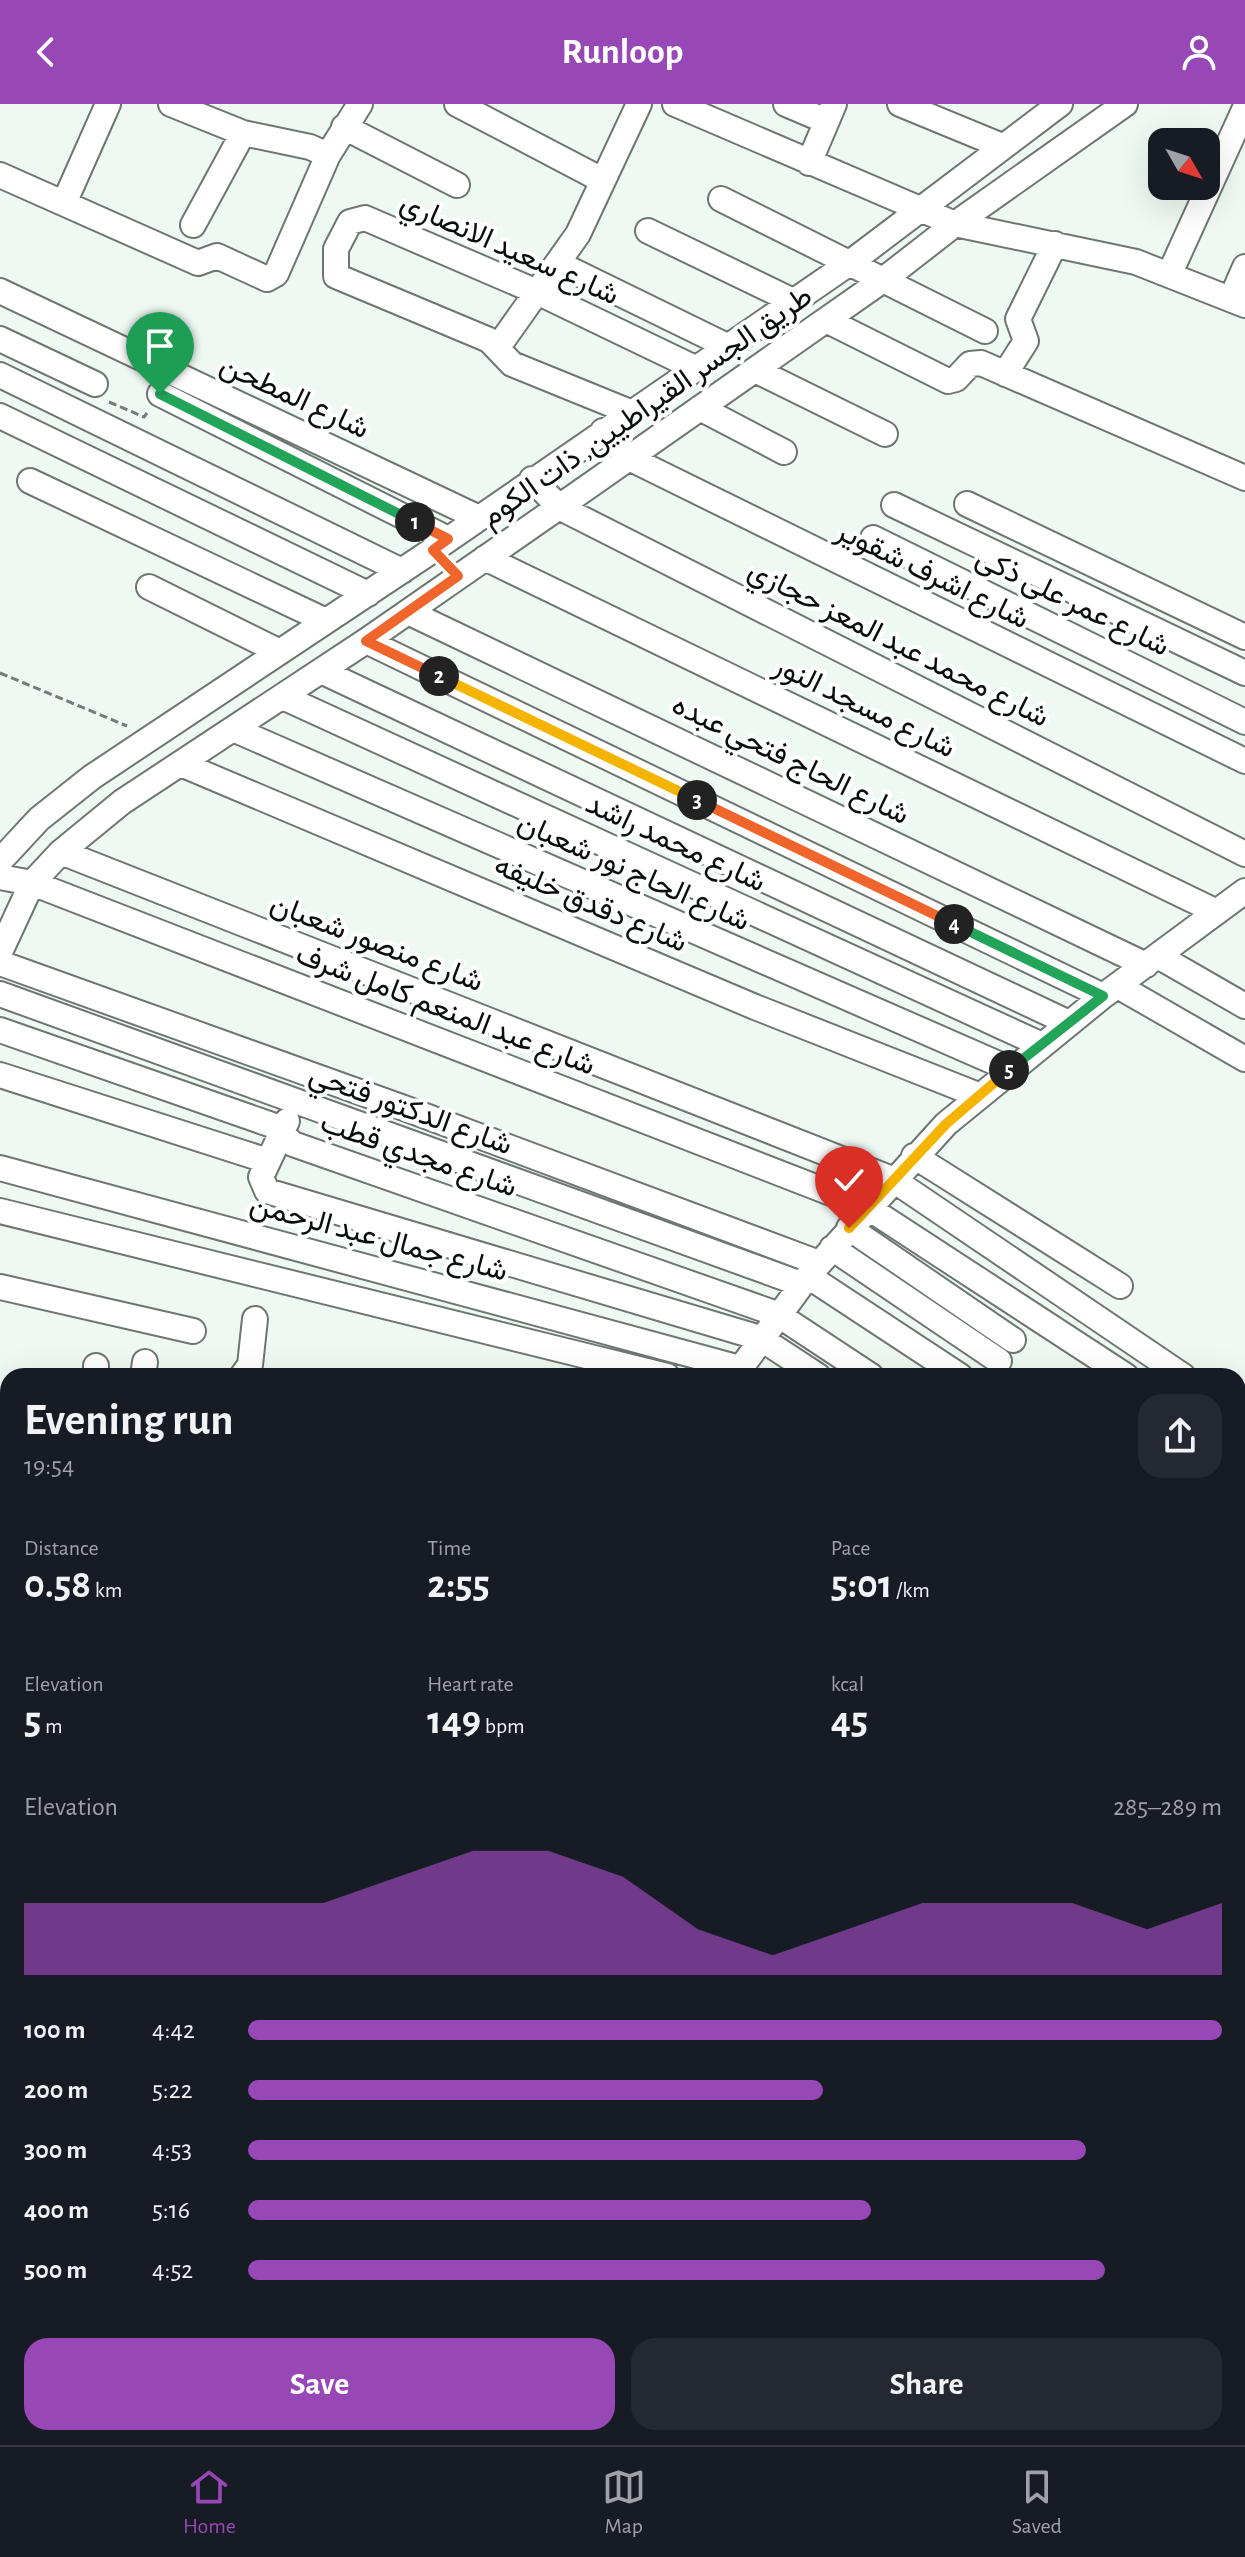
<!DOCTYPE html>
<meta charset="utf-8">
<style>
body{margin:0;font-family:"Alegreya Sans",Vazirmatn,sans-serif;background:#242831;color:#f1f3f6;height:100vh;display:flex;flex-direction:column;font-size:30px;white-space:nowrap}
*{box-sizing:border-box;margin:0}
p{font-size:26px;color:#9ea1a6}
.icon{flex:none;width:44px;height:44px;fill:none;stroke:currentColor;stroke-width:2;stroke-linecap:round;stroke-linejoin:round}
.map{position:relative;flex:1;overflow:hidden}
.details{position:absolute;left:0px;top:1264px;width:1246px;height:1078px;display:flex;flex-direction:column;background:#171b24;border-radius:24px 24px 0 0;box-shadow:0 8px 32px #0002}
.details>*{flex:none}
.needle{width:52px;rotate:129deg}
.buttons{position:absolute;left:1148px;top:24px;display:grid;gap:16px}
.buttons a{display:grid;place-items:center;width:72px;height:72px;border-radius:16px;background:#171b24;box-shadow:0 8px 32px #0002;font-size:40px}
.pin{position:absolute;display:grid;place-items:center;width:68px;height:68px;color:#fff;margin:-82px -34px;border-radius:50% 50% 50% 0;rotate:-45deg;box-shadow:0 0 8px #0007}
.pin .icon{rotate:45deg}
.km{position:absolute;width:40px;height:40px;margin:-20px;border-radius:50%;background:#222;color:#fff;font-size:22px;line-height:40px;text-align:center}
.round{display:grid;place-items:center;flex:none;width:84px;height:84px;border-radius:24px;background:#242831}
.headline{display:flex;align-items:center;justify-content:space-between;height:136px;padding:0 24px}
h1{font-size:44px;font-weight:700;line-height:60px}
.figures{display:grid;grid-template-columns:repeat(3,1fr);gap:12px;height:136px;padding:8px 24px}
.figures div{display:grid;align-content:center}
.figures b{font-size:40px;font-weight:700}
.figures small{font-size:22px;font-weight:400}
.figures p{font-size:22px}
.chart{height:224px;padding:16px 24px}
.chart p{display:flex;justify-content:space-between}
.chart svg{width:100%;height:144px;margin-top:8px;fill:#9747b6;opacity:.7}
.button{display:flex;gap:16px;margin-top:auto;padding:16px 24px}
.button a{flex:1;height:92px;border-radius:24px;background:#9747b6;color:#fff;font-size:32px;font-weight:700;line-height:92px;text-align:center}
.button a+a{background:#242831;color:#f1f3f6}
ul{padding:0 24px;list-style:none;font-size:26px}
li{display:grid;grid-template-columns:128px 96px 1fr;align-items:center;height:60px}
li i{height:20px;border-radius:10px;background:#9747b6}
header{display:flex;justify-content:space-between;align-items:center;height:104px;padding:0 24px;background:#9747b6;color:#fff;font-size:36px;font-weight:700}
.menu{display:flex;justify-content:space-around;align-items:center;height:112px;border-top:2px solid #363941;background:#171b24;font-size:22px;color:#9ea1a6}
.menu a{display:grid;justify-items:center;gap:4px}
.menu .on{color:#9747b6}
.map>svg:first-child{display:block}
.lines{fill:none;stroke-linecap:round;stroke-linejoin:round}
.minor-casing{stroke:#6e7672;stroke-width:28}
.major-casing{stroke:#22765a;stroke-width:34}
.path{stroke:#747b78;stroke-width:3;stroke-dasharray:8 4;stroke-linecap:butt}
.minor{stroke:#fff;stroke-width:24}
.major{stroke:#83cfb5;stroke-width:30}
.rail-casing{stroke:#2b302d;stroke-width:9}
.rail{stroke:#fff;stroke-width:6;stroke-dasharray:18;stroke-linecap:butt}
.split-1-casing{stroke:#fff;stroke-width:16}
.split-2-casing{stroke:#fff;stroke-width:16}
.split-3-casing{stroke:#fff;stroke-width:16}
.split-4-casing{stroke:#fff;stroke-width:16}
.split-5-casing{stroke:#fff;stroke-width:16}
.split-6-casing{stroke:#fff;stroke-width:16}
.split-1{stroke:#22a559;stroke-width:10}
.split-2{stroke:#f0652b;stroke-width:10}
.split-3{stroke:#f5b400;stroke-width:10}
.split-4{stroke:#f0652b;stroke-width:10}
.split-5{stroke:#22a559;stroke-width:10}
.split-6{stroke:#f5b400;stroke-width:10}
.labels{text-anchor:middle;stroke-width:8;stroke-linejoin:round;paint-order:stroke}
.street-label{font-size:30px;fill:#090d0b;stroke:#fff}
</style>
<header><svg class="icon" aria-label="back" viewBox="0 0 24 24"><path d="M15 5l-7 7 7 7"/></svg>Runloop<svg class="icon" aria-label="person" viewBox="0 0 24 24"><circle cx="12" cy="8" r="4"/><path d="M4 21q1-7 8-7t8 7"/></svg></header>
<div class="map">
<svg width="1245" height="2341" viewBox="0 0 1245 2341">
<rect width="100%" height="100%" fill="#eff9f4"/>
<g class="lines">
<!-- minor casing -->
<g class="minor-casing">
<path id="minor" d="M171 0 243 29 310 43 328 51
M457 0 602 76
M675 0 955 120 1136 158 1245 201
M786 0 826 17
M900 0 1002 42
M344 23 457 81
M809 59 834 0
M0 71 198 159 217 152 267 175 276 170 328 51 360 0
M721 95 985 227
M65 97 108 0
M193 121 243 29
M648 127 793 197
M559 160 727 242
M1170 169 1245 4
M0 187 477 413
M1231 195 1245 163
M826 216 948 277 956 275 970 260 981 259 1245 374
M0 235 95 280
M498 243 578 130 639 0
M755 266 885 330
M1005 270 1026 237 1018 215 1055 140
M0 271 402 467
M160 290 448 435
M700 304 784 348
M630 308 512 260 489 236 336 172V145L350 118 365 114 537 188 695 264
M0 312 368 490
M603 327 629 354 1245 657
M532 375 559 403 1245 750
M30 377 326 517
M967 400 1245 533
M894 401 1245 569
M873 434 1245 618
M485 454 1217 808
M149 483 280 548
M408 508 1146 861
M366 537 1103 892
M321 567 1069 919
M283 593 1042 941
M233 625 1010 965
M181 660 755 903 978 991
M61 748 892 1075 1183 1272
M0 757 39 715 92 673 433 446 851 158 1060 0
M0 773 32 779 867 1103 1126 1272
M0 848 32 779 61 748 122 698 366 537 559 403 883 176 955 120 1125 0
M1158 852 1245 902
M0 859 404 1004 819 1159
M1118 882 1245 955
M0 890 801 1180
M0 926 272 1021 293 1040 777 1210 871 1272
M0 971 268 1057
M287 1017 261 1073 267 1087 760 1234 818 1272
M914 1052 1120 1182
M0 1064 740 1264
M0 1107 667 1272
M849 1124 1013 1236
M832 1144 999 1257
M808 1172 960 1272
M0 1183 193 1227
M96 1272V1262
M143 1272 145 1258
M242 1272 250 1261 255 1215
M735 1272 808 1172 946 1020 1103 892 1245 787
M1238 1309 1245 1314
M1238 1345 1245 1350
M1238 1392 1245 1391
M0 1421H8
M1238 1443H1245
M0 1487 8 1486
M0 1625H8
M1238 1721 1245 1724
M1238 1841 1245 1829
M1238 1925 1245 1913
M0 1978 8 1982
M0 2024 8 2027
M0 2069 8 2072
M0 2131 8 2135
M0 2198 8 2201
M1238 2327 1245 2315
M212 2334 223 2341
M28 2341 31 2334
M95 2341 99 2334
M263 2341 267 2334
M335 2341 339 2334
M417 2341 421 2334
M470 2341 474 2334
M504 2341 508 2334
M576 2341 580 2334
M616 2341 620 2334
M668 2341 671 2334
M701 2341 705 2334
M751 2341 755 2334
M812 2341 816 2334
M850 2341 854 2334
M940 2341 944 2334
M1074 2341 1078 2334
M1139 2341 1143 2334
M1180 2341 1184 2334"/>
</g>
<!-- major casing -->
<g class="major-casing">
<path id="major" d="M1238 1671H1245
M0 1819 8 1811"/>
</g>
<!-- path -->
<path class="path" d="M109 298 144 313 147 309
M0 569 127 622"/>
<!-- minor -->
<use href="#minor" class="minor"/>
<!-- major -->
<use href="#major" class="major"/>
<!-- rail casing -->
<g class="rail-casing">
<path id="rail" d="M1238 1648H1245
M0 1668H8"/>
</g>
<!-- rail -->
<use href="#rail" class="rail"/>
</g>
<g class="lines">
<!-- split-1 casing -->
<g class="split-1-casing">
<path id="split-1" d="M160 290 415 418"/>
</g>
<!-- split-2 casing -->
<g class="split-2-casing">
<path id="split-2" d="M415 418 448 435 433 446 458 472 366 537 439 572"/>
</g>
<!-- split-3 casing -->
<g class="split-3-casing">
<path id="split-3" d="M439 572 697 696"/>
</g>
<!-- split-4 casing -->
<g class="split-4-casing">
<path id="split-4" d="M697 696 954 820"/>
</g>
<!-- split-5 casing -->
<g class="split-5-casing">
<path id="split-5" d="M954 820 1103 892 1009 966"/>
</g>
<!-- split-6 casing -->
<g class="split-6-casing">
<path id="split-6" d="M849 1124 946 1020 1009 966"/>
</g>
<!-- split-1 -->
<use href="#split-1" class="split-1"/>
<!-- split-2 -->
<use href="#split-2" class="split-2"/>
<!-- split-3 -->
<use href="#split-3" class="split-3"/>
<!-- split-4 -->
<use href="#split-4" class="split-4"/>
<!-- split-5 -->
<use href="#split-5" class="split-5"/>
<!-- split-6 -->
<use href="#split-6" class="split-6"/>
</g>
<g class="labels">
<!-- street labels -->
<g class="street-label">
<text transform="translate(510 144) rotate(24)" y="10">شارع سعيد الانصاري</text>
<text transform="translate(295 292) rotate(25)" y="10">شارع المطحن</text>
<text transform="translate(646 302) rotate(-35)" y="10">طريق الجسر القيراطيين, ذات الكوم</text>
<text transform="translate(933 470) rotate(26)" y="10">شارع اشرف شقوير</text>
<text transform="translate(1073 497) rotate(26)" y="10">شارع عمر على ذكى</text>
<text transform="translate(899 539) rotate(27)" y="10">شارع محمد عبد المعز حجازي</text>
<text transform="translate(865 602) rotate(26)" y="10">شارع مسجد النور</text>
<text transform="translate(791 655) rotate(26)" y="10">شارع الحاج فتحي عبده</text>
<text transform="translate(676 738) rotate(25)" y="10">شارع محمد راشد</text>
<text transform="translate(634 767) rotate(24)" y="10">شارع الحاج نور شعبان</text>
<text transform="translate(591 799) rotate(23)" y="10">شارع دقدق خليفه</text>
<text transform="translate(377 838) rotate(21)" y="10">شارع منصور شعبان</text>
<text transform="translate(446 905) rotate(21)" y="10">شارع عبد المنعم كامل شرف</text>
<text transform="translate(411 1005) rotate(20)" y="10">شارع الدكتور فتحي</text>
<text transform="translate(419 1050) rotate(19)" y="10">شارع مجدي قطب</text>
<text transform="translate(379 1133) rotate(15)" y="10">شارع جمال عبد الرحمن</text>
</g>
</g>
</svg>
<div class="buttons">
<a><svg class="needle" viewBox="-14 -14 28 28"><path d="M0-13l5 13h-10z" fill="#e53935"/><path d="M0 13l5-13h-10z" fill="#9ea1a6"/></svg></a>
</div>
<div class="pin" style="left:160px;top:290px;background:#1e9e55"><svg class="icon" aria-label="arrive" viewBox="0 0 24 24"><path d="M6 21V4h12l-3 4 3 4H6"/></svg></div>
<div class="pin" style="left:849px;top:1124px;background:#d93025"><svg class="icon" aria-label="check" viewBox="0 0 24 24"><path d="M5 12l5 5 9-10"/></svg></div>
<b class="km" style="left:415px;top:418px">1</b>
<b class="km" style="left:439px;top:572px">2</b>
<b class="km" style="left:697px;top:696px">3</b>
<b class="km" style="left:954px;top:820px">4</b>
<b class="km" style="left:1009px;top:966px">5</b>
<section class="details">
<div class="headline"><div><h1>Evening run</h1><p>19:54</p></div><a class="round"><svg class="icon" aria-label="share" viewBox="0 0 24 24"><path d="M12 15V3M7 8l5-5 5 5M5 13v7h14v-7"/></svg></a></div>
<div class="figures">
<div><p>Distance</p><b>0.58<small> km</small></b></div>
<div><p>Time</p><b>2:55</b></div>
<div><p>Pace</p><b>5:01<small> /km</small></b></div>
</div>
<div class="figures">
<div><p>Elevation</p><b>5<small> m</small></b></div>
<div><p>Heart rate</p><b>149<small> bpm</small></b></div>
<div><p>kcal</p><b>45</b></div>
</div>
<div class="chart"><p><span>Elevation</span>285–289 m</p>
<svg viewBox="0 0 160 44" preserveAspectRatio="none"><path d="M0 44V22L10 22L20 22L30 22L40 22L50 14L60 6L70 6L80 14L90 30L100 38L110 30L120 22L130 22L140 22L150 30L160 22V44z"/></svg>
</div>
<ul>
<li><b>100 m</b>4:42<i style="width:100%"></i></li>
<li><b>200 m</b>5:22<i style="width:59%"></i></li>
<li><b>300 m</b>4:53<i style="width:86%"></i></li>
<li><b>400 m</b>5:16<i style="width:64%"></i></li>
<li><b>500 m</b>4:52<i style="width:88%"></i></li>
</ul>
<div class="button"><a>Save</a><a>Share</a></div>
</section>
</div>
<nav class="menu">
<a class="on"><svg class="icon" aria-label="home" viewBox="0 0 24 24"><path d="M3 11l9-7 9 7M6 9v11h12V9"/></svg>Home</a>
<a><svg class="icon" aria-label="map" viewBox="0 0 24 24"><path d="M3 6l6-2 6 2 6-2v14l-6 2-6-2-6 2zM9 4v14M15 6v14"/></svg>Map</a>
<a><svg class="icon" aria-label="saved" viewBox="0 0 24 24"><path d="M7 4h10v16l-5-4-5 4z"/></svg>Saved</a>
</nav>
